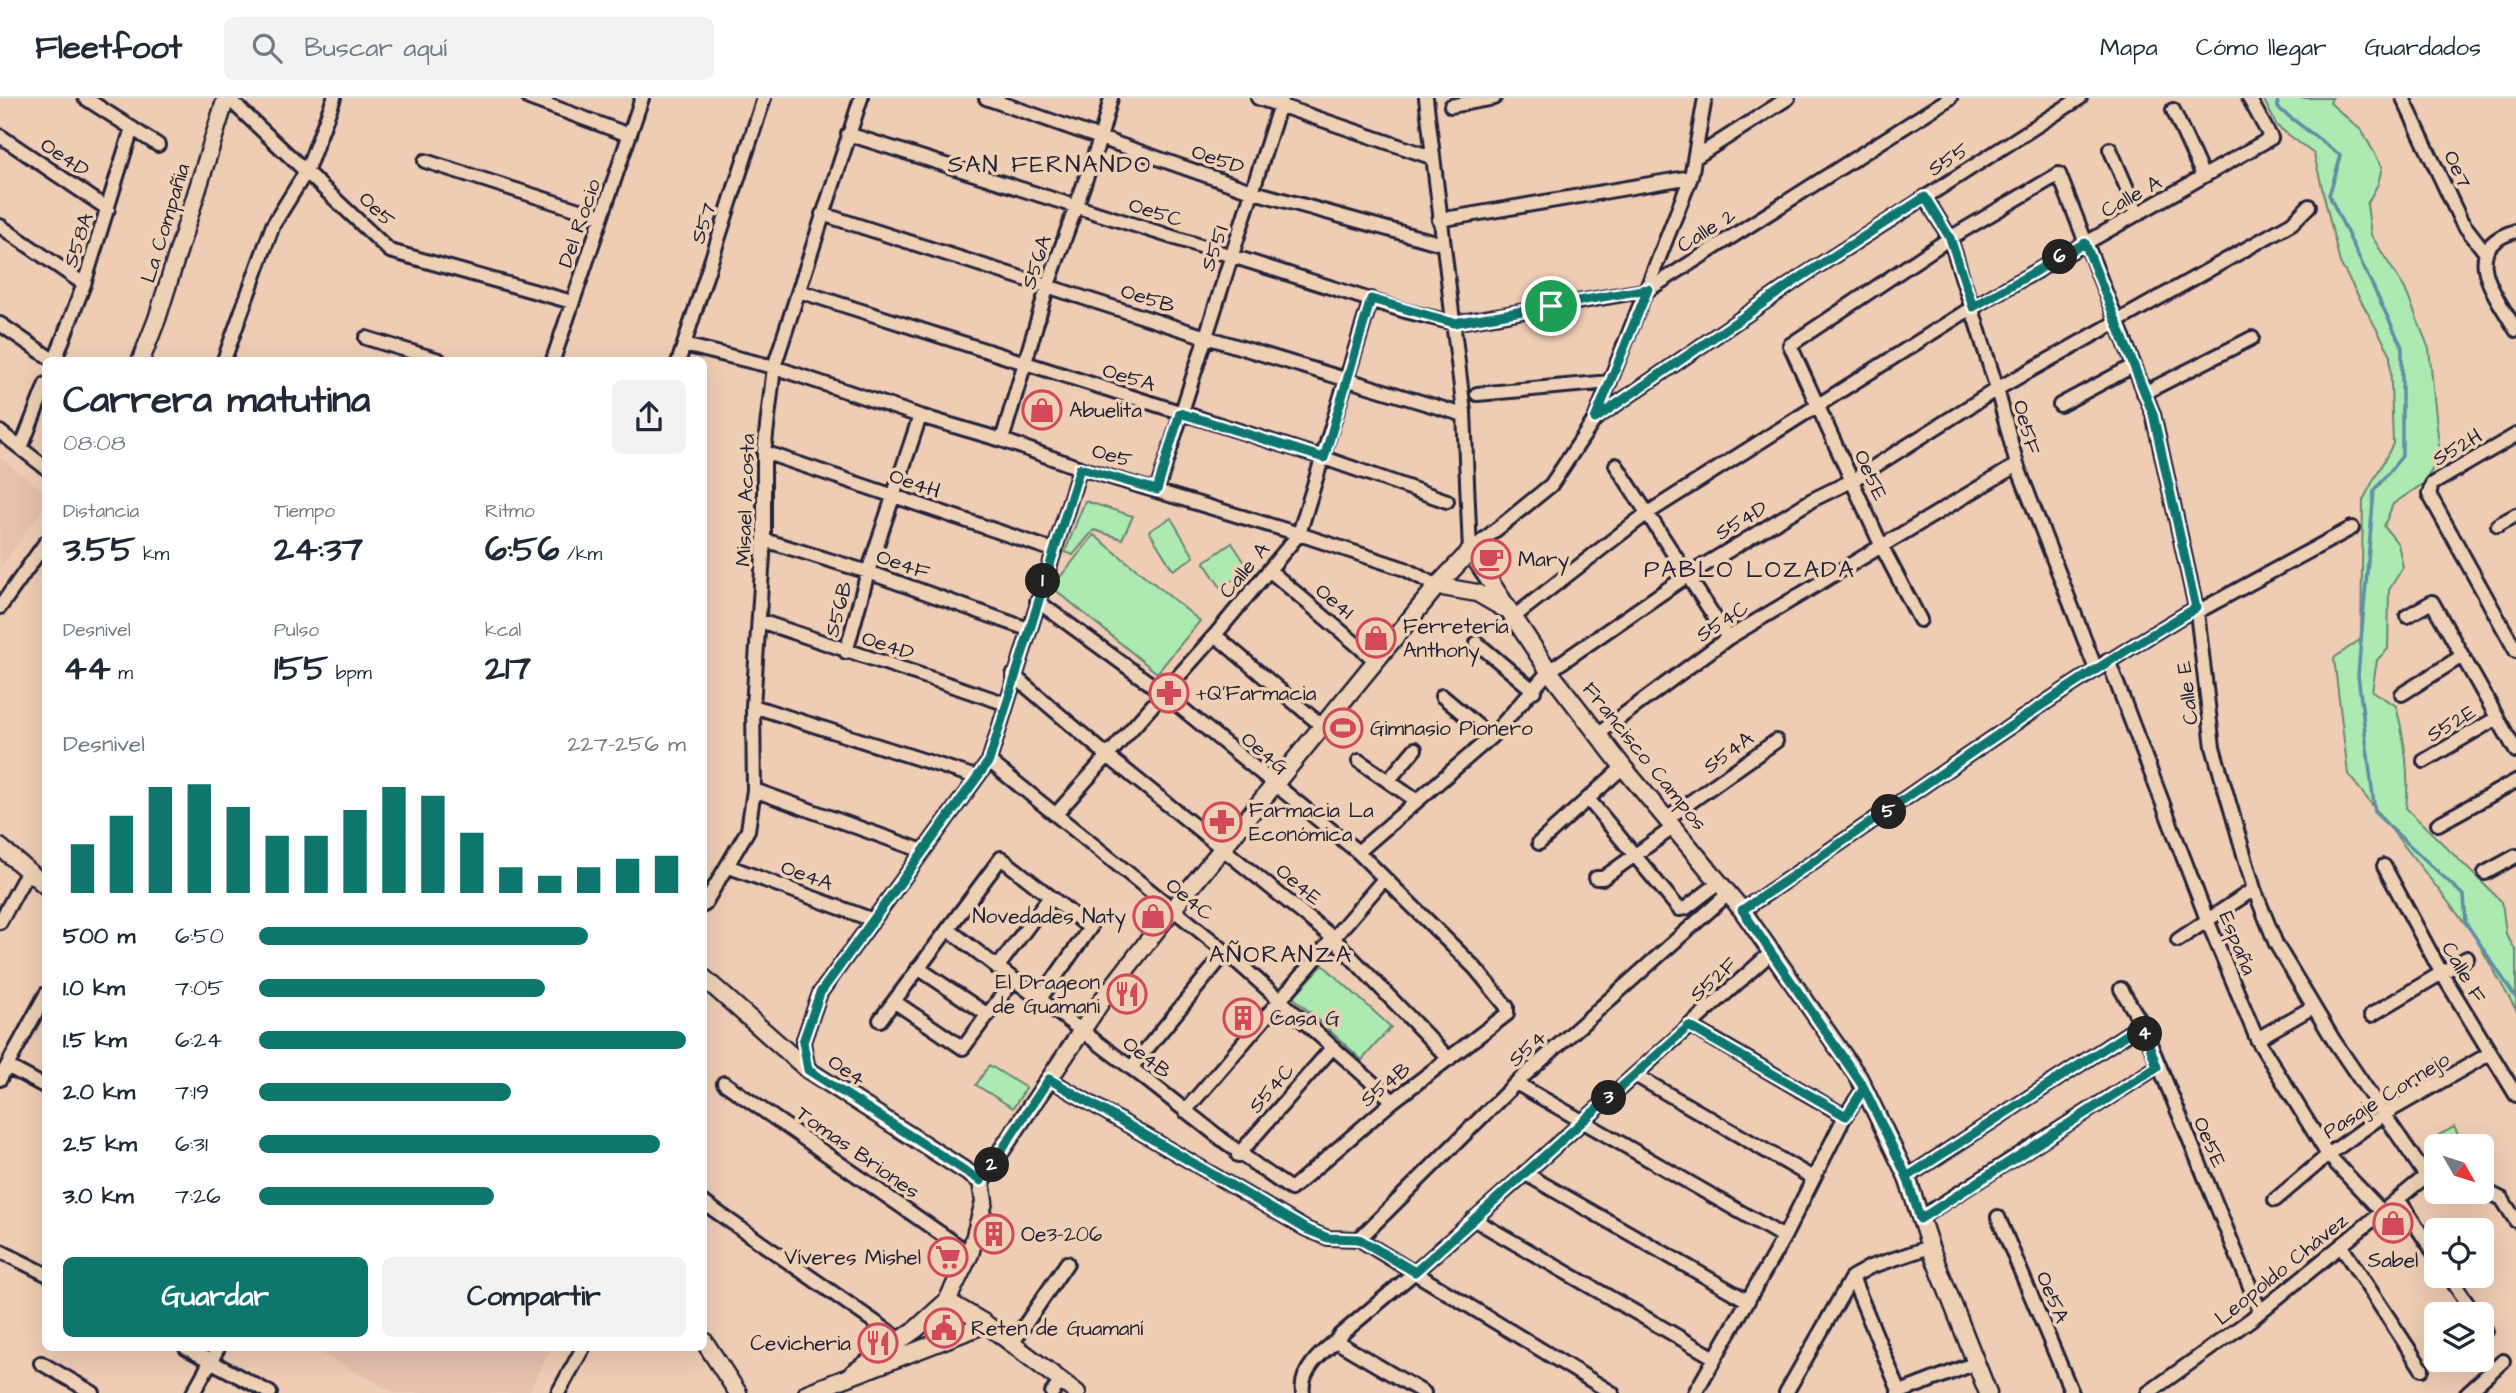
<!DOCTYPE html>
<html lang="es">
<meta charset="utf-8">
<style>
body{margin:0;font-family:"Architects Daughter",sans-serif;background:#f2f2f3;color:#1f2937;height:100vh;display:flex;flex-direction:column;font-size:26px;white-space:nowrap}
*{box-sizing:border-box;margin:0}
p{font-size:23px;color:#747a83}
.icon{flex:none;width:38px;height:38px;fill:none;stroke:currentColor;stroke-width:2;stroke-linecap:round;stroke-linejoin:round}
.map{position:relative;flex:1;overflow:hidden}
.side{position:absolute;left:42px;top:259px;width:665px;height:994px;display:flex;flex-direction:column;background:#fff;border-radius:10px;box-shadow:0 7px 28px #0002}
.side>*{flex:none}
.needle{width:46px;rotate:129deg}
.controls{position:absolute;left:2424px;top:1036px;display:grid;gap:14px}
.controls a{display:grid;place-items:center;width:70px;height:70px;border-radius:10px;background:#fff;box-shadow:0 7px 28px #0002;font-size:35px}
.pin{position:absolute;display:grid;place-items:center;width:60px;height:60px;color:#fff;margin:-30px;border:4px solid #fff;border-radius:50%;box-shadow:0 2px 7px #0007}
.km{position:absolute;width:35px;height:35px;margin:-18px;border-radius:50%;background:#222;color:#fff;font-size:19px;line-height:35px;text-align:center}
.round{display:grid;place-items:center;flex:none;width:74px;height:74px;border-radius:10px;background:#f2f2f3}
.headline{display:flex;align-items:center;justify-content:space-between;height:119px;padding:0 21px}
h1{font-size:38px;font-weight:800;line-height:52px}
.figures{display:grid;grid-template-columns:repeat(3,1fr);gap:10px;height:119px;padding:7px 21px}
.figures div{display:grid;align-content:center}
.figures b{font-size:35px;font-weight:800}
.figures small{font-size:19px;font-weight:400}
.figures p{font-size:19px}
.chart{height:196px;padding:14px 21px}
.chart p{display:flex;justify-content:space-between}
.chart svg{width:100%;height:126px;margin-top:7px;stroke:#0f766e;stroke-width:6}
.cta{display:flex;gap:14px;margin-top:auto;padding:14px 21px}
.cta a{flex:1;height:80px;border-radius:10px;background:#0f766e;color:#fff;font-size:28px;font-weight:800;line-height:80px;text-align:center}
.cta a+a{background:#f2f2f3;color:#1f2937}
ul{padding:0 21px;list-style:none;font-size:23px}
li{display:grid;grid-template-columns:112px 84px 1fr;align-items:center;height:52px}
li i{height:18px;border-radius:9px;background:#0f766e}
header{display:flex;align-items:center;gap:42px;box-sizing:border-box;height:98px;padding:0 35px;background:#fff;border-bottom:2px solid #e0e1e3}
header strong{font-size:33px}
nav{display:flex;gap:38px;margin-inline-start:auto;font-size:24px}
.search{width:490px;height:63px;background:#f2f2f3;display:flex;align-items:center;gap:18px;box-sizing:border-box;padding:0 24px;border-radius:10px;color:#747a83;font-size:26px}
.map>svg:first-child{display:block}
.built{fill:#e7c0ae}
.green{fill:#adeab1;stroke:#688676;stroke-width:2}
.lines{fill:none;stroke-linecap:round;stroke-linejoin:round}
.stream{stroke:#608ea5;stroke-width:3.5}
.street-casing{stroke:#22223b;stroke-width:18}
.secondary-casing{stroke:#22223b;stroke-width:21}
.street{stroke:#eed1b5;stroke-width:12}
.secondary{stroke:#eed1b5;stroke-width:16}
.route-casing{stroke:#fff;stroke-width:14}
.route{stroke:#0f766e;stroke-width:9}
.labels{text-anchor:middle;stroke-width:7;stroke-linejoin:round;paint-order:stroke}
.street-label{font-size:21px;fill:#22223b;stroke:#eed1b5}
.poi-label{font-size:21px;fill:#22223b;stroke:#eed1b5;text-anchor:start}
.quarter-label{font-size:24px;letter-spacing:2px;fill:#22223b;stroke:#eed1b5}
</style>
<header>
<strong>Fleetfoot</strong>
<div class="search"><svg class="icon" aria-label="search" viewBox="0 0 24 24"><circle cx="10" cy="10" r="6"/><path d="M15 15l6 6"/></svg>Buscar aquí</div>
<nav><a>Mapa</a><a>Cómo llegar</a><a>Guardados</a></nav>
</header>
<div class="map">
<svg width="2516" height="1295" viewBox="0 0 2516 1295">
<rect width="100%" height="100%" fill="#efccb4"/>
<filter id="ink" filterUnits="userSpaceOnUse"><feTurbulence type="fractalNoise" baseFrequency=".0143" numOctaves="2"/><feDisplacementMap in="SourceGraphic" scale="14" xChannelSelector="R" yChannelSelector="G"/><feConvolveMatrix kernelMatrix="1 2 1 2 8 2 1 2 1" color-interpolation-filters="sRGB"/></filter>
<g filter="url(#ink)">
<!-- built -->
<path class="built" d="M0 360 45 394 46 407 0 470Z
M321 1250H551L528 1295H395L319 1254Z"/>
<!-- green -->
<path class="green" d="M2263 0H2332L2330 5 2362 33 2382 69 2378 86 2367 106 2371 137 2405 191 2429 251 2440 358 2424 385 2393 406 2384 428 2398 446 2403 469 2389 492 2388 551 2377 562 2372 593 2396 608C2405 642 2410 675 2406 710L2502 804 2506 836 2516 853V912L2474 837 2348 676 2334 560 2361 541 2363 402 2393 346 2390 255 2340 165 2314 56 2277 28Z
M1085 403 1133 418 1122 441 1094 432 1073 457 1065 454Z
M1171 420 1194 459 1173 472 1149 433Z
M1094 437 1200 523 1157 575 1052 489Z
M1232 445 1249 471 1221 490 1204 464Z
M1323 867 1391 929 1362 962 1293 899Z
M989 967 1026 990 1013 1010 976 987Z
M2454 1029 2464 1048H2445L2439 1037Z"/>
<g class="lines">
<!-- stream -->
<path class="stream" d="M2277 0 2278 10 2341 58 2329 97 2402 249V358L2374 393 2358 577 2375 715 2464 798 2466 825 2516 900"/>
<!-- street casing -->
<g class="street-casing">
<path id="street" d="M85 0 158 47
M228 0 390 153 572 204
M529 0 629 37
M986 0 1254 94 1442 146
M1258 0 1431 59
M1426 0 1464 314 1470 453
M2403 0 2461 123 2485 154
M1451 8 1494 0
M2173 12 2203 78
M848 36 1405 213 1454 225 1648 192 1950 0
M0 38 108 111
M2110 51 2138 116
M1696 59 1788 0
M425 63 601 119
M1925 99 1950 140 1997 291 2017 367 2095 569
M822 116 1206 239 1464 317
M1439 122 1691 79
M0 128 84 186
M2516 133C2456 150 2497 199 2516 232
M799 193 1324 360 1447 403
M0 226 53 262
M366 240 439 262
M684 247 774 269 920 318 1002 342 1080 370 1299 436 1405 471 1437 488
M55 262 84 186 132 30
M224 262 273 127 307 72 334 0
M553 262 642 0
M679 262 764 0
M2144 295 2252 240
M1477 296 1610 284
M2060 307 2133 268
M1595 321 1801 179 2080 0
M0 334 46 370
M2516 337 2432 386 2429 396 2516 553
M1002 342 1048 187 1100 41 1111 0
M21 350 46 286
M764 354 1053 452
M1616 367 1728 540
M1157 392 1282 0
M2498 427 2516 417
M764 442 868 474 1028 531
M1470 453 1551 387 1595 321 1691 79 1705 0
M1269 472 1376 563
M0 509 46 444
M2197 514 2352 430
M2407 518 2432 504 2516 653
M1511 521 1646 416 1973 209 2271 40 2249 0
M1920 522 1882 449 1790 247 1950 140 2059 76 2153 316 2197 514 2213 649 2254 791 2276 846 2334 943 2426 1078
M760 523 1004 605
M1215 537 1322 628
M1477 545 1534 593
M846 554 868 474 920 318
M2108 562 2208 824 2257 941 2328 1057 2382 1114
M1013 577 1109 659 1332 839 1449 961
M2402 596 2462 558
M1442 598 1491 639
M753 608 976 679
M1599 635 1728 540 2017 367
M989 663 1226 854 1393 1003
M1359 663 1417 703
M2424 663 2497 620
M1388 683 1415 651
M754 692 923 753
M1589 702 1679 811 1686 810 1720 784
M1056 716 1215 537 1299 436 1371 201
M1668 720 1776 643
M2438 726 2516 683
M1539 745 1623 669
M1358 754 1491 639 1549 573 1688 477 1812 402 1853 382 1997 291 2292 125 2309 108
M727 768 873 822
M2384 768 2441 874 2516 997
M2485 775 2516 758
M1596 780H1603L1674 729
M704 807 748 732 754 692 753 608 764 442V354L774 269 861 0
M1742 812C1894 711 2039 602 2196 510
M0 824 28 773
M948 831C1008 878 1069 923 1130 969 1184 1010 1234 1054 1291 1091L1393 1003 1507 916V909L1475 870 1358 754 1163 595 1037 503
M2178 842 2254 791
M918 870 988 917
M997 870 1049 800
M2121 891 2142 926 2260 1213
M895 904 963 950 1014 881
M2371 917 2467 860
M880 922 1001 760 1090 830 1039 902
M1689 927 1845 1018
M2257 941 2313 909
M7 968 46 989
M1131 970 1226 854
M808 972 803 944 820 895 989 663 1080 370
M1635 977 1813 1080
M0 981 46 896
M1049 981 1306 1131 1328 1140 1359 1141 1612 1295
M724 985 970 1156
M1516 985 1784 1139
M1185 1013 1384 781
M1238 1057 1333 949
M1524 1075 1748 1203
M1907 1079 2142 926
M2482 1091 2502 1101 2516 1123
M2275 1102 2328 1057 2386 1015 2489 956
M2399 1102 2436 1158
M704 1105 899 1241
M1998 1119 2072 1295
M1920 1120 2157 969
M1473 1121 1715 1260
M1359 1141 1516 985 1729 795
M2341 1148 2422 1271
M0 1153 46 1176
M2449 1178 2475 1216
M1852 1179 1900 1295
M2482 1227 2485 1233
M1012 1246 1067 1165
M186 1250 270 1295
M41 1265 93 1295
M193 1295 218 1250
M558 1295 583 1250
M1052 1295 1061 1283
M1303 1295C1299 1273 1322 1254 1338 1241
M1424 1295 1339 1245V1238L1415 1174 1773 853
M1695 1295 1784 1139 1845 1018 1864 990
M1786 1295 1852 1179 1870 1169 1930 1149
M1898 1295 1976 1265
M2148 1295 2250 1222 2426 1078
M2467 1295 2503 1263"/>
</g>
<!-- secondary casing -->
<g class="secondary-casing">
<path id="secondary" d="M141 262 157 221 226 0
M1437 488 1477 495 1503 510
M0 749 46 788
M704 880 808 972 981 1083
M947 1203 986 1226 1077 1295
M704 1243 738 1295
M853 1275 915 1232 947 1203 970 1156 984 1104 981 1083 1103 901 1172 812 1437 488 1470 453 1549 573 1623 669 1742 812 1859 980 1907 1079 1930 1149 1988 1295
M807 1295 986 1226"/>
</g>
<!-- street -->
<use href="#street" class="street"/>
<!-- secondary -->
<use href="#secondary" class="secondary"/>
</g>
</g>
<g class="lines" filter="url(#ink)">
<!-- route casing -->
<g class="route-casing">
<path id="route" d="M1551 208 1454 225 1371 201 1324 360 1180 315 1157 392 1080 370 989 663 820 895 803 944 808 972 981 1083 1049 981 1306 1131 1328 1140 1359 1141 1415 1174 1689 928 1846 1018 1864 990 1907 1079 1920 1121 2157 969 2142 926 1907 1079 1864 990 1858 981 1742 812C1894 711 2039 602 2196 510L2153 316 2085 145 1973 209 1950 140 1925 99 1801 179 1595 321 1648 191 1551 208"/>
</g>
<!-- route -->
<use href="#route" class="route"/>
</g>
<!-- icons -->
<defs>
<g id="shop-ring" transform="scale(2.0125)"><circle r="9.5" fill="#eed1b5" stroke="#d1495b" stroke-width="1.5"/><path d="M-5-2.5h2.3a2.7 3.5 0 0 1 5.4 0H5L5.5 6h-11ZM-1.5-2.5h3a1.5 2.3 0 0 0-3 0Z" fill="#d1495b"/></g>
<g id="cafe-ring" transform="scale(2.0125)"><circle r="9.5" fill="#eed1b5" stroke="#d1495b" stroke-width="1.5"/><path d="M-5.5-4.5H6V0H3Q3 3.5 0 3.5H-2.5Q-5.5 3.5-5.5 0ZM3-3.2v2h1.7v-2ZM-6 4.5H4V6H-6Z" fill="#d1495b"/></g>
<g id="pharmacy-ring" transform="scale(2.0125)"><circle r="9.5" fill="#eed1b5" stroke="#d1495b" stroke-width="1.5"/><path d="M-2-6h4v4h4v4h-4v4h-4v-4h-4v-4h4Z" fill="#d1495b"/></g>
<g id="stadium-ring" transform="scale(2.0125)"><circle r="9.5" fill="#eed1b5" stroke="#d1495b" stroke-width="1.5"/><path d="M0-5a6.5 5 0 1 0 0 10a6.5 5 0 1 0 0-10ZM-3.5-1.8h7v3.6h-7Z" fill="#d1495b"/></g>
<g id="restaurant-ring" transform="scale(2.0125)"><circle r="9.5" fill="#eed1b5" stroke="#d1495b" stroke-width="1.5"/><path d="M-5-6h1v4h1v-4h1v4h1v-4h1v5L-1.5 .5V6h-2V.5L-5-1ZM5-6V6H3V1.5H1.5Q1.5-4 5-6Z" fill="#d1495b"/></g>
<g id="building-ring" transform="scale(2.0125)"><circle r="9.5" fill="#eed1b5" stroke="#d1495b" stroke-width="1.5"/><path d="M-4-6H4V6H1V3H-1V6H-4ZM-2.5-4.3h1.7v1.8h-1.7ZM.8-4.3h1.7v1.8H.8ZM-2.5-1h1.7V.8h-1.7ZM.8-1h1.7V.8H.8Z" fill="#d1495b"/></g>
<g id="supermarket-ring" transform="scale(2.0125)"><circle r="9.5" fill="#eed1b5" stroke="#d1495b" stroke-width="1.5"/><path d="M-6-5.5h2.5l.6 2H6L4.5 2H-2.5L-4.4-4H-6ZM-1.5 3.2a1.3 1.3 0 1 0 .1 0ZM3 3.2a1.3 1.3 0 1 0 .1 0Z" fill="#d1495b"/></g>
<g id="civic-ring" transform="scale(2.0125)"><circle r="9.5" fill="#eed1b5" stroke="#d1495b" stroke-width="1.5"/><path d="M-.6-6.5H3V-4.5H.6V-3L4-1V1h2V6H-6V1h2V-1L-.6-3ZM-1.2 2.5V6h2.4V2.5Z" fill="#d1495b"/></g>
</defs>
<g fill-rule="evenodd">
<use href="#shop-ring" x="1042" y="312"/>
<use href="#cafe-ring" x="1491" y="461"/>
<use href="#shop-ring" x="1376" y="540"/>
<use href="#pharmacy-ring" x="1169" y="595"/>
<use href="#stadium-ring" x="1343" y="630"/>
<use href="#pharmacy-ring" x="1222" y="724"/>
<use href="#shop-ring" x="1153" y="818"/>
<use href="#restaurant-ring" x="1127" y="896"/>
<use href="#building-ring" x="1243" y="920"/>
<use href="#shop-ring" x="2393" y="1125"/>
<use href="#building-ring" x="994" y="1136"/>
<use href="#supermarket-ring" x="948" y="1159"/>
<use href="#civic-ring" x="944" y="1230"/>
<use href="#restaurant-ring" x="878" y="1245"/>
</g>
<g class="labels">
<!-- street labels -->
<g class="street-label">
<text transform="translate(65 59) rotate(34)" y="7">Oe4D</text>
<text transform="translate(1218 61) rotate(19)" y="7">Oe5D</text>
<text transform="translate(1948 61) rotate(-32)" y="7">S55</text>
<text transform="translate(2458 71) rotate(65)" y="7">Oe7</text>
<text transform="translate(2131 98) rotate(-29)" y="7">Calle A</text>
<text transform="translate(377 111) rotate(44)" y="7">Oe5</text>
<text transform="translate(1156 114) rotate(18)" y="7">Oe5C</text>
<text transform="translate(165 125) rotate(-73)" y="7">La Compañia</text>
<text transform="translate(579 125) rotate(-71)" y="7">Del Rocio</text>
<text transform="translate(703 125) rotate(-72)" y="7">S57</text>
<text transform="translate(1706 132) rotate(-32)" y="7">Calle 2</text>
<text transform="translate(78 142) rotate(-72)" y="7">S58A</text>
<text transform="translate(1214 150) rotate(-71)" y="7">S55I</text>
<text transform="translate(1036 164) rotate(-72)" y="7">S56A</text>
<text transform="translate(1148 200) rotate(18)" y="7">Oe5B</text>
<text transform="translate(1129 279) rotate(17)" y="7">Oe5A</text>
<text transform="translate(2027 329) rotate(75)" y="7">Oe5F</text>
<text transform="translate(2457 349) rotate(-30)" y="7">S52H</text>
<text transform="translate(1112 357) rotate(16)" y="7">Oe5</text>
<text transform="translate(1871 377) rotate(66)" y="7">Oe5E</text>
<text transform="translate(915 385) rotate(19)" y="7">Oe4H</text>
<text transform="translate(745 402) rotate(-88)" y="7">Misael Acosta</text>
<text transform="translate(1741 422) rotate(-31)" y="7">S54D</text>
<text transform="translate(903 466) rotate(19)" y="7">Oe4F</text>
<text transform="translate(1244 472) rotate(-50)" y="7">Calle A</text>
<text transform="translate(1335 503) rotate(40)" y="7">Oe4I</text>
<text transform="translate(838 511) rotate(-75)" y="7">S56B</text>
<text transform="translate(1722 523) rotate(-33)" y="7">S54C</text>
<text transform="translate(888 547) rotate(18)" y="7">Oe4D</text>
<text transform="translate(2187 595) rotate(-97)" y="7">Calle E</text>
<text transform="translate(2451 625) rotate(-30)" y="7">S52E</text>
<text transform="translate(1728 654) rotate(-36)" y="7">S54A</text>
<text transform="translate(1265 655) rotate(40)" y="7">Oe4G</text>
<text transform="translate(1645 658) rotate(51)" y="7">Francisco Campos</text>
<text transform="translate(807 777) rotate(20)" y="7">Oe4A</text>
<text transform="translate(1299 786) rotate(40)" y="7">Oe4E</text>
<text transform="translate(1190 801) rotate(39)" y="7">Oe4C</text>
<text transform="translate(2238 845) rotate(68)" y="7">España</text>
<text transform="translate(2464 874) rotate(60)" y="7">Calle F</text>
<text transform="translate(1713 881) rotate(-42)" y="7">S52F</text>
<text transform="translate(1527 950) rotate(-42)" y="7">S54</text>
<text transform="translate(1147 959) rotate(38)" y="7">Oe4B</text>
<text transform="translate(847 972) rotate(33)" y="7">Oe4</text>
<text transform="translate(1385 986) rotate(-39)" y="7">S54B</text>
<text transform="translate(1271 990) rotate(-49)" y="7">S54C</text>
<text transform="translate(2386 997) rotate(-32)" y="7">Pasaje Cornejo</text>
<text transform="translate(2210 1044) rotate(67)" y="7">Oe5E</text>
<text transform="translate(858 1054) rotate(35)" y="7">Tomas Briones</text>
<text transform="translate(2281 1171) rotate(-39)" y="7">Leopoldo Chávez</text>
<text transform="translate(2053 1199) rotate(67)" y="7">Oe5A</text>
</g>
<!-- poi labels -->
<g class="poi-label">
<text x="1069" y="319">Abuelita</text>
<text x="1518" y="468">Mary</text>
<text x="1403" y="535">Ferretería<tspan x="1403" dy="24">Anthony</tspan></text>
<text x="1196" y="602">+Q’Farmacia</text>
<text x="1370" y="637">Gimnasio Pionero</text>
<text x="1249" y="719">Farmacia La<tspan x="1249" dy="24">Económica</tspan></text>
<text x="1126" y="825" text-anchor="end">Novedades Naty</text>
<text x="1100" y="891" text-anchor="end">El Drageon<tspan x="1100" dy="24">de Guamani</tspan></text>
<text x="1270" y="927">Casa G</text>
<text x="1021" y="1143">Oe3-206</text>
<text x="921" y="1166" text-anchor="end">Víveres Mishel</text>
<text x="2393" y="1169" text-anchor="middle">Sabel</text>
<text x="971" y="1237">Reten de Guamaní</text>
<text x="851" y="1252" text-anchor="end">Cevicheria</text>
</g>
<!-- quarter labels -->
<g class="quarter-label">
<text x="1050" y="74">SAN FERNANDO</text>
<text x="1750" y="479">PABLO LOZADA</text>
<text x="1281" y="864">AÑORANZA</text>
</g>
</g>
</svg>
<div class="controls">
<a><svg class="needle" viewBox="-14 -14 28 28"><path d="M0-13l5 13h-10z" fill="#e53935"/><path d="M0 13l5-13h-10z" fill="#747a83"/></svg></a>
<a><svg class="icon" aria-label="locate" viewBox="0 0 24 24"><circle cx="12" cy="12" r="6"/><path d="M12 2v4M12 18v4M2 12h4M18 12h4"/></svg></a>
<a><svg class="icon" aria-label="layers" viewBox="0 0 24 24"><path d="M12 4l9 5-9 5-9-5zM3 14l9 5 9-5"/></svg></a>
</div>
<div class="pin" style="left:1551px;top:208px;background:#1e9e55"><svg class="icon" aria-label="arrive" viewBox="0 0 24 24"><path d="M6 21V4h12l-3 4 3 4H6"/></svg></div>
<b class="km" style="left:1043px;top:483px">1</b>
<b class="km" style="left:992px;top:1067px">2</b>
<b class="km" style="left:1609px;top:1000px">3</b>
<b class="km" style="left:2145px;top:936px">4</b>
<b class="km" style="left:1889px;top:714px">5</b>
<b class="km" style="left:2060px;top:159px">6</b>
<section class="side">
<div class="headline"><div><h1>Carrera matutina</h1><p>08:08</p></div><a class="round"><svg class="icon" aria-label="share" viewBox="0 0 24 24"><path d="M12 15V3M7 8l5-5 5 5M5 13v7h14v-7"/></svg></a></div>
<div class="figures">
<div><p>Distancia</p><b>3.55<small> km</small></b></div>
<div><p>Tiempo</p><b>24:37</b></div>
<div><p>Ritmo</p><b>6:56<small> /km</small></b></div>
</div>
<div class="figures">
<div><p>Desnivel</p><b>44<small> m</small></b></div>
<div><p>Pulso</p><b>155<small> bpm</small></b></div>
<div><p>kcal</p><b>217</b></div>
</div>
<div class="chart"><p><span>Desnivel</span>227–256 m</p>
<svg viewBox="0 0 160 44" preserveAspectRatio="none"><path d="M5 44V27M15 44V17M25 44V7M35 44V6M45 44V14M55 44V24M65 44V24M75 44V15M85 44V7M95 44V10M105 44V23M115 44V35M125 44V38M135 44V35M145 44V32M155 44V31"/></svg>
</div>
<ul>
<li><b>500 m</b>6:50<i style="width:77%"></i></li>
<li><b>1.0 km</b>7:05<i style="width:67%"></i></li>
<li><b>1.5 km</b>6:24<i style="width:100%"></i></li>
<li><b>2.0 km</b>7:19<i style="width:59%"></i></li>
<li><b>2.5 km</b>6:31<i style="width:94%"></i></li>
<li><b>3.0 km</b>7:26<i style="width:55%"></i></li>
</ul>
<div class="cta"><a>Guardar</a><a>Compartir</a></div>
</section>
</div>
